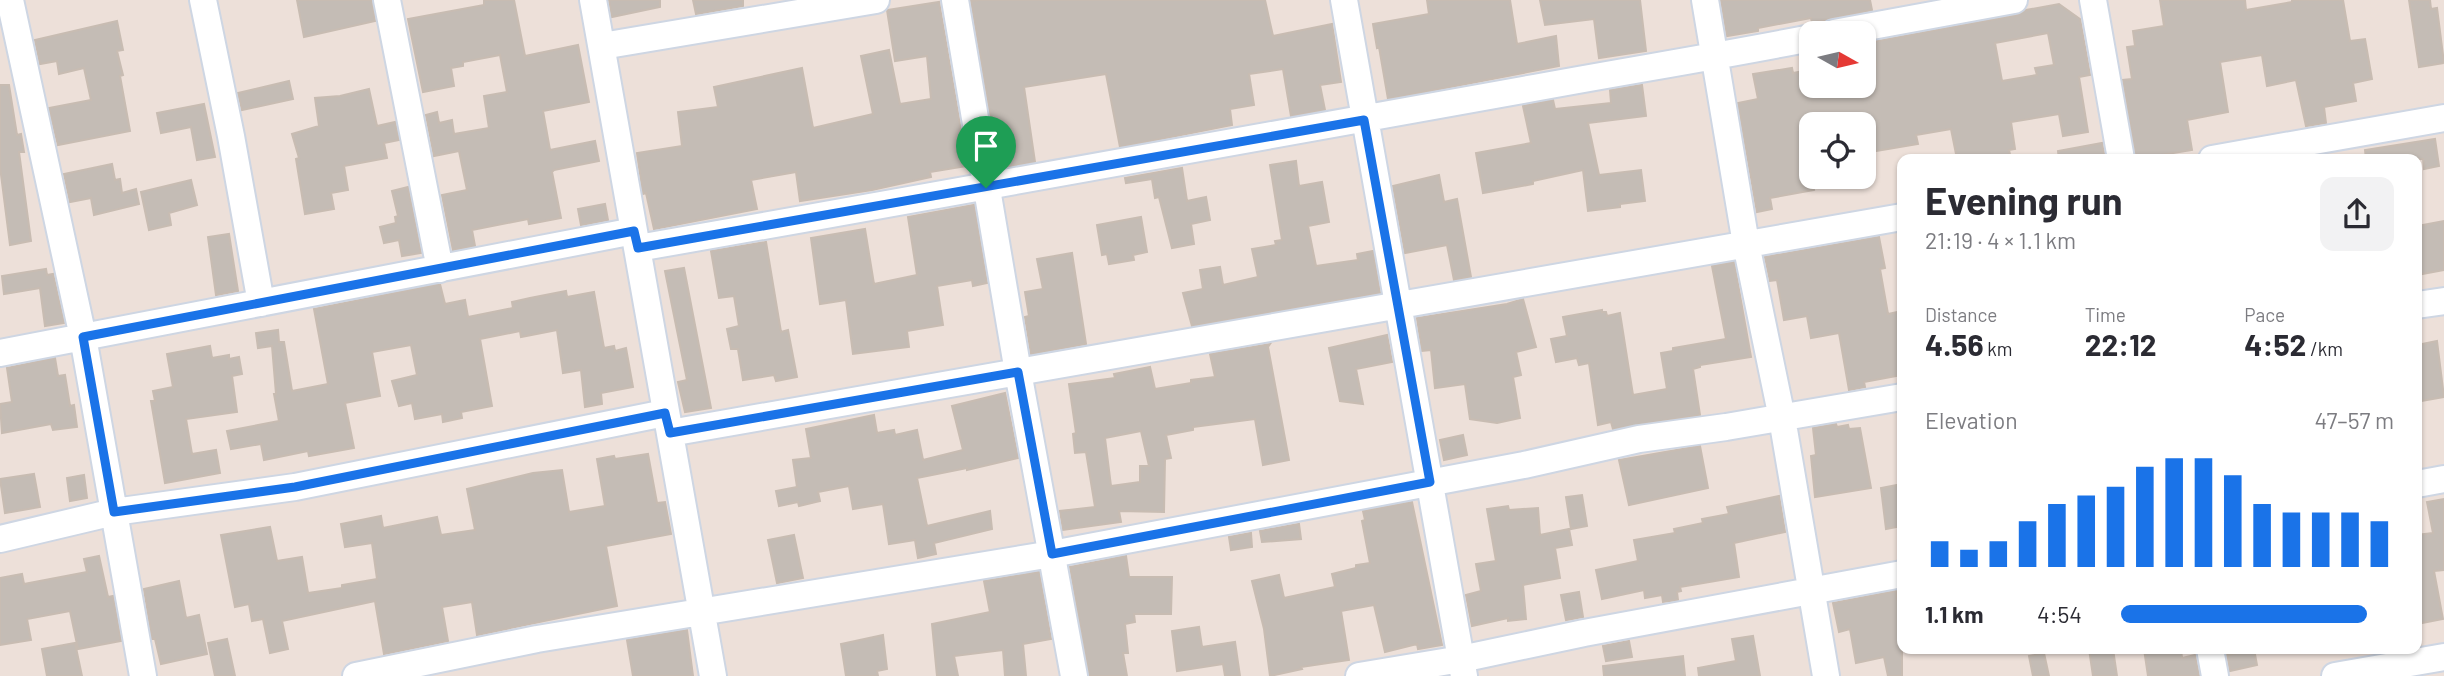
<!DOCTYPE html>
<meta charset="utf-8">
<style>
body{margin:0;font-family:Barlow,sans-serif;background:#f2f2f3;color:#2b2b33;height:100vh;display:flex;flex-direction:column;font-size:26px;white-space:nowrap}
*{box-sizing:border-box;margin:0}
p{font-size:23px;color:#7c7c81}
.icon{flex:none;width:38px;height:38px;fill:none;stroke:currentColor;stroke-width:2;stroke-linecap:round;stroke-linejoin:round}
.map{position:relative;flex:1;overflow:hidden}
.sheet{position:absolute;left:1897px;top:154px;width:525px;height:500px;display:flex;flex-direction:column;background:#fff;border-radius:14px;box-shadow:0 2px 5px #0004}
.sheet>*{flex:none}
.needle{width:46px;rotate:98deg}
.tools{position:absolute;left:1799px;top:21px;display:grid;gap:14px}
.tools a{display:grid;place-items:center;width:77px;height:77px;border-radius:14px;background:#fff;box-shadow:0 2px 5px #0004;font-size:35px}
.pin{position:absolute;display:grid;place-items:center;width:60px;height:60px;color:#fff;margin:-72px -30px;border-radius:50% 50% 50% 0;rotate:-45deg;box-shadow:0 0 7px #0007}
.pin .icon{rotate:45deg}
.round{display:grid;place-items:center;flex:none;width:74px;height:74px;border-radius:14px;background:#f2f2f3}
.summary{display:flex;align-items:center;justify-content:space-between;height:119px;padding:0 28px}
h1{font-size:38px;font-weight:700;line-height:52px}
.stats{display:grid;grid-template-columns:repeat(3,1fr);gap:10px;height:119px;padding:7px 28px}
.stats div{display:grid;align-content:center}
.stats b{font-size:30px;font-weight:700}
.stats small{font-size:19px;font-weight:400}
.stats p{font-size:19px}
.chart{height:196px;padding:14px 28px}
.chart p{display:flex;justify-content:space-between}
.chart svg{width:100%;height:126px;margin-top:7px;stroke:#1a73e8;stroke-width:6}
ul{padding:0 28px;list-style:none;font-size:23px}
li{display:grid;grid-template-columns:112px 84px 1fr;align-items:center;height:52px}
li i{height:18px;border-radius:9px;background:#1a73e8}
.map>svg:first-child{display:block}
.building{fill:#c4bcb5;stroke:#c8bcb2;stroke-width:2;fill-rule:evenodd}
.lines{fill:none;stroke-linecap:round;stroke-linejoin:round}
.minor-casing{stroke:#ced6e3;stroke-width:30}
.minor{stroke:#fff;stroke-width:26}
.route-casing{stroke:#fff;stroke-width:14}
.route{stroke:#1a73e8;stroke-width:9}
</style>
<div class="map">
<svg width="2444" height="676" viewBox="0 0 2444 676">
<rect width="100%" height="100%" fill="#ede0d9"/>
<!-- building -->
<path class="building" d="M297 0H372L375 21 304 37Z
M484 0H514L525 56 578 45 589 102 543 111 550 150 595 141 599 161 554 170 552 172 561 218 529 224 528 219 472 230 475 246 453 250 442 195 467 190 459 151 434 156 426 115 437 112 439 123 452 120 454 134 489 128 484 96 507 92 500 55 463 62V66L451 68 454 86 423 92 408 19 484 5Z
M609 0H660V7L612 17Z
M693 0H743V6L696 14Z
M980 0H1265L1273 36 1332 24 1341 82 1320 85 1325 110 1291 116 1283 69 1249 74 1254 105 1230 109 1232 125 1120 147 1106 74 1024 87 1035 162 999 168 971 1Z
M1427 0H1510L1517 44 1556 36 1559 66 1388 99 1379 47 1377 48 1373 24 1429 14Z
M1540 0H1640L1646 51 1599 58 1594 19 1545 25Z
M1721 0H1870L1872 10 1812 23 1811 18 1758 28V31L1727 36Z
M2160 0H2245L2246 10 2292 2V0H2343L2350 41 2365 39 2372 79 2353 83 2356 101 2324 107 2326 123 2306 126 2296 80 2267 86 2262 55 2220 62 2228 112 2187 120 2192 150 2149 157 2150 159H2136L2123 80 2132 79 2127 47 2135 46 2133 31 2164 26Z
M2409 0H2430L2431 9 2437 8 2444 63 2419 67Z
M939 2 967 166 930 172 931 177 872 190 800 201 796 172 751 180 757 209 654 229 646 193 643 194 637 153 682 146 678 112 718 107 714 87 802 68 813 128 873 114 861 56 889 50 900 104 931 99 927 56 895 61 887 10Z
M2059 4 2080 19 2090 75 2079 77 2088 132 2063 136 2059 114 2011 122 2015 149 2009 150 2011 159H1957L1951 129 1916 135 1918 144 1864 153V119L1837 124H1811V177L1814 190 1770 198 1772 209 1757 212 1738 103 1758 99 1753 74 1792 68 1793 73 1804 71 1806 86H1864V67L1876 65 1872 42 2017 15 2026 10ZM2048 33 2054 65 2035 68 2037 75 2002 81 1995 43Z
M117 21 123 50 117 51 123 75 120 76 130 131 58 145 49 108 91 100 84 68 59 74 57 61 40 64 35 40Z
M289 81 293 99 242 110 238 93Z
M0 85H9L17 135 21 134 24 152H19L31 241 10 245 0 167Z
M1642 85 1646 116 1588 123 1599 175 1641 170 1645 201 1620 204V207L1588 211 1583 170 1533 181V184L1483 193 1476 153 1531 143 1523 106 1553 100 1555 109 1611 103 1610 90Z
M369 89 377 126 395 122 399 140 384 143 387 158 344 166 348 190 331 193 334 209 305 214 296 159 299 158 292 134 319 126 315 98 340 96Z
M204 104 215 157 197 160 191 127 161 133 157 113Z
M2435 139 2439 166 2424 169 2423 159H2366L2365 150Z
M2102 143 2105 159H2059L2058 151Z
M1296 161 1299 186 1322 182 1329 222 1308 226 1316 266 1358 260 1357 254 1373 251 1380 293 1192 326 1183 293 1203 289 1200 270 1220 267 1223 285 1258 277 1252 249 1276 245 1275 241 1282 240 1270 165Z
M112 164 115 180 120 179 122 193 136 189 139 204 94 215 91 198 70 202 64 174Z
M1182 168 1187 201 1206 197 1210 220 1191 224 1194 244 1172 248 1159 197 1155 198 1152 179 1126 183 1125 178Z
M1439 175 1444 202 1457 199 1471 277 1454 280 1447 245 1405 253 1393 186Z
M191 180 197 205 169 213 171 225 149 230 141 192Z
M408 187 421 253 402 256 399 240 384 243 380 227 396 223 395 217 398 216 392 191Z
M605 204 608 220 581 225 578 209Z
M974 205 987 283 973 286 972 280 937 286 943 325 907 331 909 347 853 354 846 300 820 304 811 238 865 229 874 284 917 275 908 217Z
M1141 217 1147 252 1133 255 1134 260 1109 264 1107 254 1102 255 1097 225Z
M2444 221V270L2417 275V226Z
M229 234 238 291 216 295 208 237Z
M1879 237 1885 268 1880 269 1888 314 1902 311V375L1864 382 1865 387 1849 390 1839 333 1811 338 1807 316 1784 320 1777 280 1770 281 1765 257Z
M766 242 781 332 788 330 797 377 776 381 774 375 743 380 738 349H731L727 329 739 326 734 296 719 298 711 251Z
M1072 253 1086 344 1031 354 1025 317 1029 316 1025 292 1043 289 1037 259Z
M1734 262 1751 357 1700 365V367L1693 369 1700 415 1613 429 1611 422 1598 425 1589 363 1579 365 1577 358 1556 362 1551 339 1567 336 1563 317 1602 310V312H1606L1607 316 1620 313 1633 395 1667 389 1661 353 1673 351V348L1726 339 1712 266Z
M684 268 711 408 685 412 678 382 687 380 665 271Z
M46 269 47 275 53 274 64 323 45 326 40 288 4 294 2 276Z
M440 284 445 304 465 300 468 317 513 308 512 302 530 298 566 291 567 297 594 292 604 348 614 346 615 351 626 348 633 387 601 393 602 404 585 407 581 370 563 373 557 330 521 337 520 331 480 339 492 406 461 412 462 418 443 422 442 414 415 419 412 403 399 406 392 381 417 375 411 345 372 352 380 396 345 403 354 448 309 456 308 451 264 460 261 444 231 449 227 431 279 421 274 394H276L272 346 258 348 256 333 278 330 279 342H284L292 391 328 384 314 309Z
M1523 299 1536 347 1516 352 1521 375 1513 377 1520 418 1497 423 1470 419 1465 384 1435 388 1431 350 1422 351 1417 318 1507 304Z
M1387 335 1392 362 1356 369 1363 404 1340 401 1329 348Z
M2437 341 2444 397 2421 401 2417 375V345Z
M1270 344 1268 347 1289 460 1263 465 1255 419 1193 427V430L1166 435 1171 458 1165 459 1164 512 1119 511 1121 522 1063 530 1060 511 1095 507 1086 452 1075 453 1073 434 1076 433 1069 384 1115 378 1114 374 1150 367 1155 389 1191 383V380L1215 377 1210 354ZM1141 431 1149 466H1140V482L1111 486 1105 438Z
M210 346 212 358 229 355V359L239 357 242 374 232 376 237 412 186 419 192 454 216 450 220 473 165 483 151 401H155L153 391 173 387 167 354Z
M55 358 58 376 65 375 70 406 74 405 77 427 53 430 51 424 2 433 0 404 12 402 7 368Z
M1005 393 1018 458 967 470V468L917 478 927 526 990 511 992 529 934 543 936 554 918 558 915 540 889 544 883 504 853 509 849 486 818 492 820 501 799 506 798 502 779 506 776 491 797 487 793 460 811 458 806 429 874 415 877 433 894 430 895 435 917 430 923 460 963 450 952 406Z
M1836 424 1837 427 1848 425 1849 429 1860 428 1871 488 1815 497 1811 456 1816 455 1813 428Z
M1463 435 1467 455 1444 460 1440 440Z
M1700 446 1708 488 1629 505 1619 460Z
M648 454 657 503 665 502 671 534 606 546 617 606 477 635 472 602 442 607 448 641 384 654 375 601 282 621 288 649 270 653 263 619 252 621 249 604 235 607 221 535 270 527 277 561 302 557 308 593 342 588V585L377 579 372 543 345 547 341 524 381 516 383 528 437 517 441 535 475 530 467 489 533 473 562 470 569 512 605 506 597 459 614 456 615 459Z
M34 474 40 507 5 513 0 479Z
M84 475 87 498 70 501 67 478Z
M1902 484V526L1886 529 1881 488Z
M1582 495 1587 526 1571 529 1566 497Z
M1779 496 1785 532 1734 543 1739 577 1680 587 1681 591 1677 592 1678 600 1663 602 1662 595 1645 598 1644 590 1602 599 1596 570 1638 561 1634 540 1675 533 1674 529 1703 523 1702 519 1729 514 1727 507Z
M2444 499V570L2434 571 2443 619 2417 624V535L2433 533 2427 502Z
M1412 502 1442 645 1418 649 1417 644 1385 652 1374 605 1341 611 1349 660 1301 667 1302 669 1270 676 1264 629 1252 581 1279 575 1284 598 1335 587 1332 574 1356 568V565L1370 563 1362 521 1365 520 1363 511Z
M1508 506 1509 510 1538 508 1540 535 1569 529 1572 545 1555 548 1560 578 1523 585 1526 619 1508 621V618L1472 626 1466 595 1481 591 1476 564 1496 561 1487 509Z
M1299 524 1301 539 1262 542 1260 531Z
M1251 533 1252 547 1231 550 1229 537Z
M794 535 803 578 777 583 768 540Z
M99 556 108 597 113 596 121 641 78 649 70 611 27 619 31 640 0 645V578L22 574 24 584 87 572 84 559Z
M1126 556 1129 577H1172L1171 614H1134L1135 622 1125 624 1128 653H1123L1127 676H1089L1070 567Z
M1039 572 1051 639 1023 644 1026 676H1005L1003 650 954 656 958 676H937L932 624 990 612 984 581Z
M179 581 186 618 199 615 207 654 161 664 155 639H152L144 589Z
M1896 591 1898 602 1902 601V676H1888L1884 657 1856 663 1850 629 1839 632 1833 603Z
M1579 592 1583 617 1566 620 1561 595Z
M1199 627 1202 647 1235 642 1240 676H1225L1223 664 1177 671 1172 631Z
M687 630 693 676H633L627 640Z
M883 635 887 669 877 671 878 676H846L841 644Z
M1753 636 1760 676H1699L1698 668 1736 661 1732 639Z
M227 639 235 676H215L208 643Z
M1629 641 1632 657 1606 661 1603 646Z
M75 643 82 676H47L42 649Z
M2089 649H2113L2117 676H2093Z
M2144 649H2181L2182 658 2195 655 2199 676H2148Z
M2254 649 2257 665 2230 671 2227 655Z
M2044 653 2049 676H2033L2029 656Z
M1683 656 1685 676H1604L1603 666Z"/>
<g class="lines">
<!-- minor casing -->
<g class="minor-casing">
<path id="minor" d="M10 0 83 337 143 676
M203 0 231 136 261 303
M387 0 440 269
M593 0 713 676
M955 0 1018 372 1074 676
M1344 0 1464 676
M1705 0 1746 244 1782 418 1826 676
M2093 0 2121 159
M1834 33 2014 0
M602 46 876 0
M2212 159 2444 118
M638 248C933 196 1228 145 1523 90 1619 72 1715 57 1811 38
M2417 305 2444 301
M0 353 634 231
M670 433 1902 217
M2417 484 2444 479
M0 539 114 512 295 487 665 413
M2210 649 2215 676
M356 676 537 639 1052 554 1524 465 1639 439 1726 427 1902 397
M1359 676 1461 659 1584 633 1902 574
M2335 676 2444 657"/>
</g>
<!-- minor -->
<use href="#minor" class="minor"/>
</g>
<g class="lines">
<!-- route casing -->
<g class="route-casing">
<path id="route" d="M1364 120 1430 482 1052 554 1018 372 670 433 665 413 295 487 114 512 83 337 634 231 638 248Z"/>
</g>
<!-- route -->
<use href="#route" class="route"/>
</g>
</svg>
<div class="tools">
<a><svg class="needle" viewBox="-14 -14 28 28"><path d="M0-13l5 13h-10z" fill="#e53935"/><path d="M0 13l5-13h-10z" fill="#7c7c81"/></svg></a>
<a><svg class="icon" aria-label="locate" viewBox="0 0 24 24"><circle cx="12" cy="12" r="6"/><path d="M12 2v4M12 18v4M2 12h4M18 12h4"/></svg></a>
</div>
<div class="pin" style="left:986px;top:188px;background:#1e9e55"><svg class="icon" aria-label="arrive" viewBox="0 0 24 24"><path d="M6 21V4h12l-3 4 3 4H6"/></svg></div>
<section class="sheet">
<div class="summary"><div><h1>Evening run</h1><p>21:19 · 4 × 1.1 km</p></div><a class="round"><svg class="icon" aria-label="share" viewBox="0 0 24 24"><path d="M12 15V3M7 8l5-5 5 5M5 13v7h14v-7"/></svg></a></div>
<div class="stats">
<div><p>Distance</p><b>4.56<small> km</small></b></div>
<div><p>Time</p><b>22:12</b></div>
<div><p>Pace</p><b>4:52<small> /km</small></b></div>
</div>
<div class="chart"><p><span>Elevation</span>47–57 m</p>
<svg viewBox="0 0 160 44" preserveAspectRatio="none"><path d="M5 44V35M15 44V38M25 44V35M35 44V28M45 44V22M55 44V19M65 44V16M75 44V9M85 44V6M95 44V6M105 44V12M115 44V22M125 44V25M135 44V25M145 44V25M155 44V28"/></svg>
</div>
<ul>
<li><b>1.1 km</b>4:54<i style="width:90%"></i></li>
</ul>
</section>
</div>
